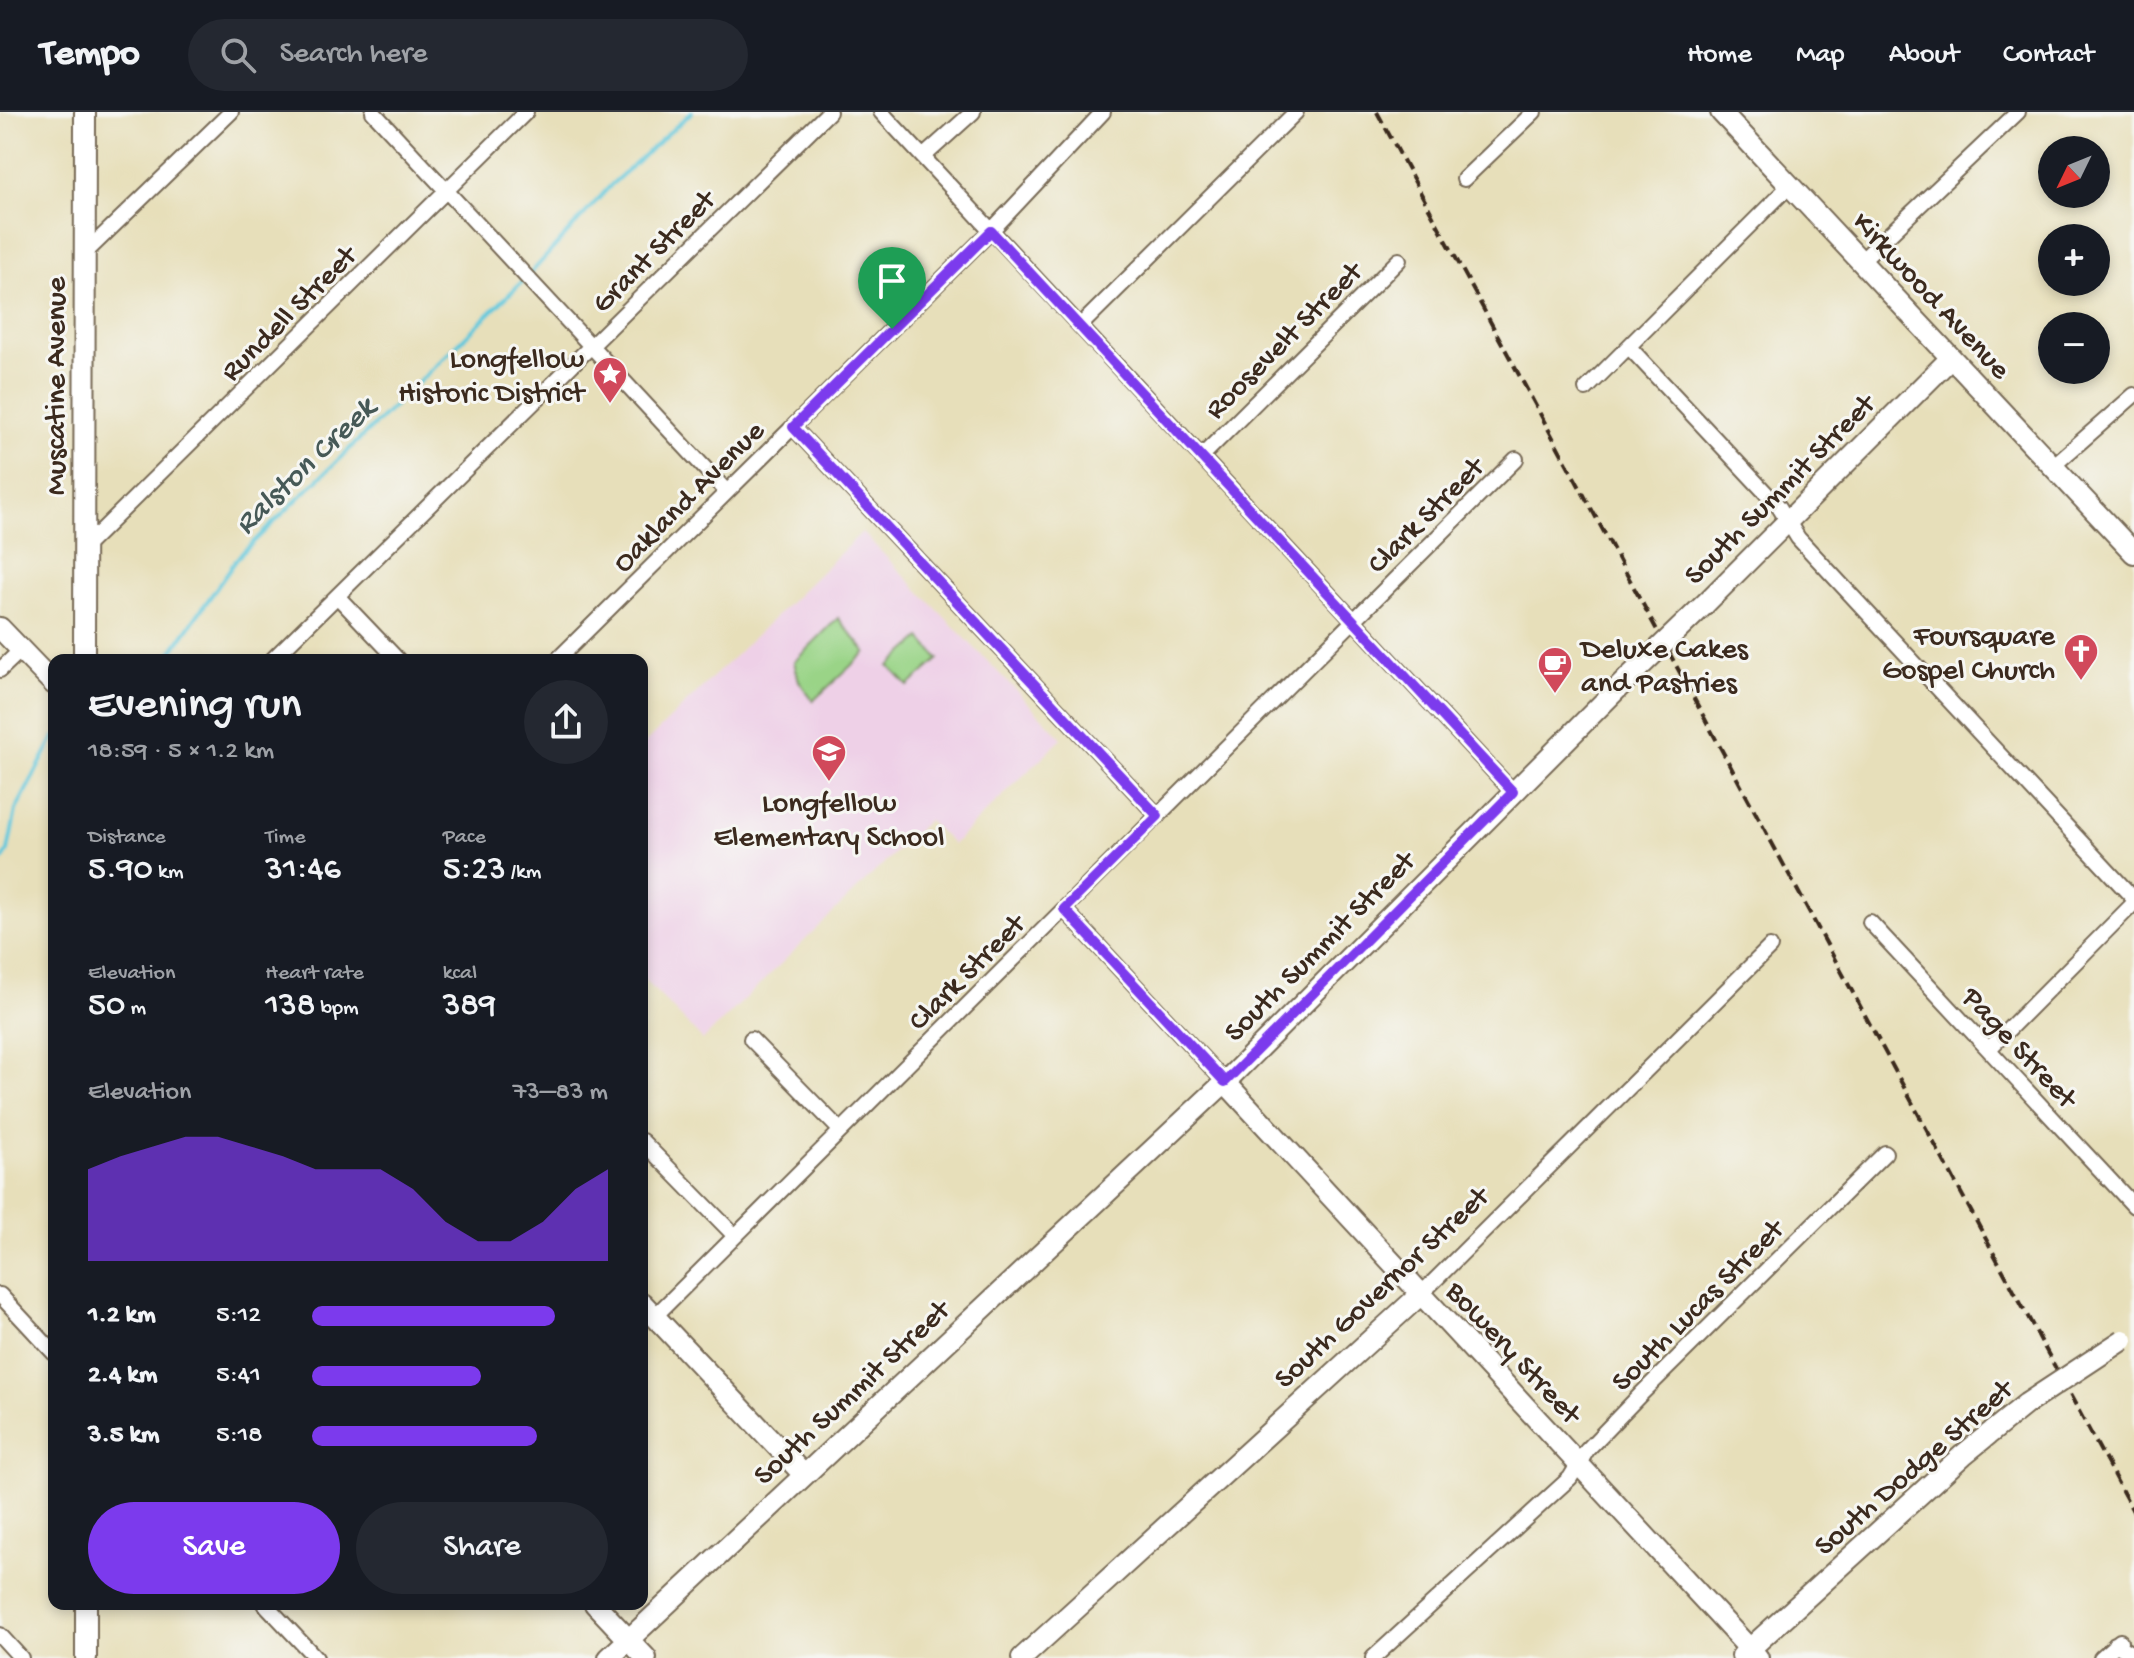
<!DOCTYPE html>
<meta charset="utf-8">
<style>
body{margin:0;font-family:"Gochi Hand",sans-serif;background:#242831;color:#f1f3f6;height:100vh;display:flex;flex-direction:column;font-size:30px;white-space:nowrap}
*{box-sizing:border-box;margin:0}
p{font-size:26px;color:#9ea1a6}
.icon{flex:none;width:44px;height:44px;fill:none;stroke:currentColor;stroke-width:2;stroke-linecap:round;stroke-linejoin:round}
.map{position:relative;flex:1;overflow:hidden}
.details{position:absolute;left:48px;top:542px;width:600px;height:956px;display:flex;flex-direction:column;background:#171b24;border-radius:16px;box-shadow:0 4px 12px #0003}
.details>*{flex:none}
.needle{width:52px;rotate:227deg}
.buttons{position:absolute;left:2038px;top:24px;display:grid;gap:16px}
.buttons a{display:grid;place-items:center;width:72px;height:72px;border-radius:50%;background:#171b24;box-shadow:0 4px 12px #0003;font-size:40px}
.pin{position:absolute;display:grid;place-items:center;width:68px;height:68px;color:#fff;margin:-82px -34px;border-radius:50% 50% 50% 0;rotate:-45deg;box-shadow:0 0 8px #0007}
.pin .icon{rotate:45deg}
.round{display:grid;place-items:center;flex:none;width:84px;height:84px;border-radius:42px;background:#242831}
.summary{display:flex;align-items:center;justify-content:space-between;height:136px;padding:0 40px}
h1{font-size:44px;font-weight:600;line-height:60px}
.stats{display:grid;grid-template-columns:repeat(3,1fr);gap:12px;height:136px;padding:8px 40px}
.stats div{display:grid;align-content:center}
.stats b{font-size:34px;font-weight:600}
.stats small{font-size:22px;font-weight:400}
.stats p{font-size:22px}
.chart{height:224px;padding:16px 40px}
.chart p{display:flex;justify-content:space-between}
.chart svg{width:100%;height:144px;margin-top:8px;fill:#7c3aed;opacity:.7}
.cta{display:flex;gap:16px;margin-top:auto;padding:16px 40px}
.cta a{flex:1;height:92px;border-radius:48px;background:#7c3aed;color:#fff;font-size:32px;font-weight:600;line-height:92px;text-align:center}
.cta a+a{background:#242831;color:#f1f3f6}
ul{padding:0 40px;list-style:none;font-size:26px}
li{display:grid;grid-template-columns:128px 96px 1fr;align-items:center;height:60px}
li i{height:20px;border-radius:10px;background:#7c3aed}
header{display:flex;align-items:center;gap:48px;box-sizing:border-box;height:112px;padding:0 40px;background:#171b24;border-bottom:2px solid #363941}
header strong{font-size:38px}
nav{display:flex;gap:44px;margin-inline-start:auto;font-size:28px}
.search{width:560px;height:72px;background:#242831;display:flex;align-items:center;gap:20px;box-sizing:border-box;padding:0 28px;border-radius:44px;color:#9ea1a6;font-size:30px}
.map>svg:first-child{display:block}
.built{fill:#eed0e7}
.green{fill:#9ad487;stroke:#6a7f52;stroke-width:2}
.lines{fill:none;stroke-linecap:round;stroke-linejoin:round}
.stream{stroke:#60c8dc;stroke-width:4}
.street-casing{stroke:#776955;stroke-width:18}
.secondary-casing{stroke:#776955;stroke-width:24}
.street{stroke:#fff;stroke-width:14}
.secondary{stroke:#fff;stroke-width:20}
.rail{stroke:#3b2a1e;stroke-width:4;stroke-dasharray:12 6;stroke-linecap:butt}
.secondary-bridge-casing{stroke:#776955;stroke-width:24;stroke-linecap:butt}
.secondary-bridge{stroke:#fff;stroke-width:20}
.route-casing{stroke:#fff;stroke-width:16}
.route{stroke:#7c3aed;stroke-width:10}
.labels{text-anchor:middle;stroke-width:6;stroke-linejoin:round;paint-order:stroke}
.street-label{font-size:30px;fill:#3b2a1e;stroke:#f6f6f2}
.poi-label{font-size:30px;fill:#3b2a1e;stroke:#f6f6f2;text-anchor:end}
.water-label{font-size:32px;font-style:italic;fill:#465957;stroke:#f6f6f2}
</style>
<header>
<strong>Tempo</strong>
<div class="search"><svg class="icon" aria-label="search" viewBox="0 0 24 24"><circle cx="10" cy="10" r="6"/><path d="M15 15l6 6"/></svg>Search here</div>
<nav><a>Home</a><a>Map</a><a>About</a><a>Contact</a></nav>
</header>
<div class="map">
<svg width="2134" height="1546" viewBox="0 0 2134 1546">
<rect width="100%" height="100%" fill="#f6f6f2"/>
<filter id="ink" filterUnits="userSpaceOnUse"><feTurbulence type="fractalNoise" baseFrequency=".0125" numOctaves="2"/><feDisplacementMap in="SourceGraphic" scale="16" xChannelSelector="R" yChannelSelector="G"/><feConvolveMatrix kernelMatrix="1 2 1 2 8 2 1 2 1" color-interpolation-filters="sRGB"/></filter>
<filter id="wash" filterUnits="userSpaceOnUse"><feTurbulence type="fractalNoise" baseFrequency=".006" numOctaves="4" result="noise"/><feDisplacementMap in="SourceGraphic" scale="32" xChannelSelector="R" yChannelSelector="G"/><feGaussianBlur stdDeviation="1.8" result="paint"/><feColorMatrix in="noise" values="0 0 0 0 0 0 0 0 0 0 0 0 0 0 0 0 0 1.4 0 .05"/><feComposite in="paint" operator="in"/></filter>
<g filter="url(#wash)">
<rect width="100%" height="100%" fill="#e7dfba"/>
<!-- built -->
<path class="built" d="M862 420 1062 626 953 732 928 708 703 928 642 865V634Z"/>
<!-- green -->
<path class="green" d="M838 506 866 540 813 589 799 569 794 550Z
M921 526 939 547 908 574 889 554Z"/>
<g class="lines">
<!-- stream -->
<path class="stream" d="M530 162 612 72 692 0
M166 548 239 444 524 168
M0 752 8 739 16 698 54 625"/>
</g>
</g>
<g filter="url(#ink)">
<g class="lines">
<!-- street casing -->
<g class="street-casing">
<path id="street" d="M373 0 727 380
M881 0 1513 680
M923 45 973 0
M1464 67 1534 0
M84 142 231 0
M1861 149 2018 0
M1080 214 1296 0
M1629 235 1779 395 1798 426 2134 787
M1586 277 1790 73
M793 315 1158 704
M1202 344 1399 148
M2053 354 2134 283
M84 436 526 0
M337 484 398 548
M272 548 829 0
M557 548 991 119 1103 0
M0 558 21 538
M1064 797 1225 970
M1870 810 2134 1094
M751 927 841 1019
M1989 937 2134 791
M642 1029 735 1124
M1421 1182 1770 835
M0 1183 54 1241
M655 1204 1516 347
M265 1492 316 1546
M0 1523 21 1546
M2115 1532 2134 1543
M1373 1546 1570 1366 1587 1338 1641 1282 1885 1041
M2101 1546 2120 1529"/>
</g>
<!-- secondary casing -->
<g class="secondary-casing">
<path id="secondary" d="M1721 0 2134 441
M1704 493 1951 246
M0 516 54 572
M84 548 85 0
M1225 970 1758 1546
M642 1191 804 1363
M86 1492V1546
M595 1492 646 1546
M1742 1544 1963 1343 2026 1292
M609 1546 1225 970 1628 566
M1022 1546 1421 1182"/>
</g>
<!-- street -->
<use href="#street" class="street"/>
<!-- secondary -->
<use href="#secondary" class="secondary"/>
<!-- rail -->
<path class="rail" d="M1377 0 2134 1401"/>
<!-- secondary-bridge casing -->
<g class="secondary-bridge-casing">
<path id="secondary-bridge" d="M1628 566 1704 493
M2026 1292 2123 1228"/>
</g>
<!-- secondary-bridge -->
<use href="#secondary-bridge" class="secondary-bridge"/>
</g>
</g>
<g class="lines" filter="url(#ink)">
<!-- route casing -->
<g class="route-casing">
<path id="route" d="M991 119 1513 680 1225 970 1064 797 1158 704 793 315Z"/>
</g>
<!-- route -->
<use href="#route" class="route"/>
</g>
<!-- icons -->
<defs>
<g id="sight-pin" transform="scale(1.8)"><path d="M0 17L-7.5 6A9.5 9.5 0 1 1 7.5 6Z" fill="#d1495b" stroke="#f6f6f2"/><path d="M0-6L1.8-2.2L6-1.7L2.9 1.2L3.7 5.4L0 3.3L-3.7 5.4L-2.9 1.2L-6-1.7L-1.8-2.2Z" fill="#fff"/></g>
<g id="church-pin" transform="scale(1.8)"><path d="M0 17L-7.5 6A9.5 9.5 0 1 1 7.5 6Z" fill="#d1495b" stroke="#f6f6f2"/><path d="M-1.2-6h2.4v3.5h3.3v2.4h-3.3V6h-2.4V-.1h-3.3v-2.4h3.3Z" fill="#fff"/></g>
<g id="cafe-pin" transform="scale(1.8)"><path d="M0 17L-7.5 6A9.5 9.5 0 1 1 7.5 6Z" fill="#d1495b" stroke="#f6f6f2"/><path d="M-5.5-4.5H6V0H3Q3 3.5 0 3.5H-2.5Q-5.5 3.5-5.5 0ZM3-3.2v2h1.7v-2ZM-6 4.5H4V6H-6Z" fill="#fff"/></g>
<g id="school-pin" transform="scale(1.8)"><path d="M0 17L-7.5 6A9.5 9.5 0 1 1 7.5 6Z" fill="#d1495b" stroke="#f6f6f2"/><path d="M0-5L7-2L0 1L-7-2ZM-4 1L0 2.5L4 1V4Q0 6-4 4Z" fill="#fff"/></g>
</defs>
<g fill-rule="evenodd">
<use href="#sight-pin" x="610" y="262"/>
<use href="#church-pin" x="2081" y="539"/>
<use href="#cafe-pin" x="1555" y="552"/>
<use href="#school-pin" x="829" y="640"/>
</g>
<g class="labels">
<!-- street labels -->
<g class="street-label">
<text transform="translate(652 138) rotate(-45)" y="10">Grant Street</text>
<text transform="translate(1933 182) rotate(47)" y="10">Kirkwood Avenue</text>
<text transform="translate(287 200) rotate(-45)" y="10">Rundell Street</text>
<text transform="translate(1282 227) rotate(-45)" y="10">Roosevelt Street</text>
<text transform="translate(54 274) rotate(-90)" y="10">Muscatine Avenue</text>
<text transform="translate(1778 376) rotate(-45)" y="10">South Summit Street</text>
<text transform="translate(687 383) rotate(-45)" y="10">Oakland Avenue</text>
<text transform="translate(1424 402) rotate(-45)" y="10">Clark Street</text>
<text transform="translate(1318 833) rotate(-45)" y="10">South Summit Street</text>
<text transform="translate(965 859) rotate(-45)" y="10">Clark Street</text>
<text transform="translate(2021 934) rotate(47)" y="10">Page Street</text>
<text transform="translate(1380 1174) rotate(-43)" y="10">South Governor Street</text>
<text transform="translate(1696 1192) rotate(-45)" y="10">South Lucas Street</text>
<text transform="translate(1515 1239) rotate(47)" y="10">Bowery Street</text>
<text transform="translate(850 1279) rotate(-43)" y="10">South Summit Street</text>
<text transform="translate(1912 1354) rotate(-41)" y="10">South Dodge Street</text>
</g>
<!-- poi labels -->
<g class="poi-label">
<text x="584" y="255">Longfellow<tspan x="584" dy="34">Historic District</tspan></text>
<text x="2055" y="532">Foursquare<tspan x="2055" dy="34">Gospel Church</tspan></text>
<text x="1581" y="545" text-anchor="start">Deluxe Cakes<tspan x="1581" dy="34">and Pastries</tspan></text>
<text x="829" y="699" text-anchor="middle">Longfellow<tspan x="829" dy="34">Elementary School</tspan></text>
</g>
<!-- water labels -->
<g class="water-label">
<text transform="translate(303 352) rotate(-44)" y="11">Ralston Creek</text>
</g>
</g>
</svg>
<div class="buttons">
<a><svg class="needle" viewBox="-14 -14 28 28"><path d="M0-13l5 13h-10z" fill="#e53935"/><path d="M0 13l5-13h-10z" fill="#9ea1a6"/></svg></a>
<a>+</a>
<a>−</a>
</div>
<div class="pin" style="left:892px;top:217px;background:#1e9e55"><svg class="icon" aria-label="arrive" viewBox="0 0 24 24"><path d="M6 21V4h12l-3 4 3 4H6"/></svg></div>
<section class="details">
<div class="summary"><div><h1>Evening run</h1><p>18:59 · 5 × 1.2 km</p></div><a class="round"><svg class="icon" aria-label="share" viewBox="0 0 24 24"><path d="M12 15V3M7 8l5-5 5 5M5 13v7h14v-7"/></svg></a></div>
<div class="stats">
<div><p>Distance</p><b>5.90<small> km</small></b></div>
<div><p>Time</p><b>31:46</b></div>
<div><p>Pace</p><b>5:23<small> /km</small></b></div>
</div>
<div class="stats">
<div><p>Elevation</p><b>50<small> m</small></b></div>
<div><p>Heart rate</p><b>138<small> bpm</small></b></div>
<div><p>kcal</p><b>389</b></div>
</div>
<div class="chart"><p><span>Elevation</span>73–83 m</p>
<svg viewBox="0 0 160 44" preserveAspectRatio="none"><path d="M0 44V16L10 12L20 9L30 6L40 6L50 9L60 12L70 16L80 16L90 16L100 22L110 32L120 38L130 38L140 32L150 22L160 16V44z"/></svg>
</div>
<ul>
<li><b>1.2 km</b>5:12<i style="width:82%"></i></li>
<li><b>2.4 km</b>5:41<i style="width:57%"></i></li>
<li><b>3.5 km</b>5:18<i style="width:76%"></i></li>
</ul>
<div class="cta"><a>Save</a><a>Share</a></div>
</section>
</div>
